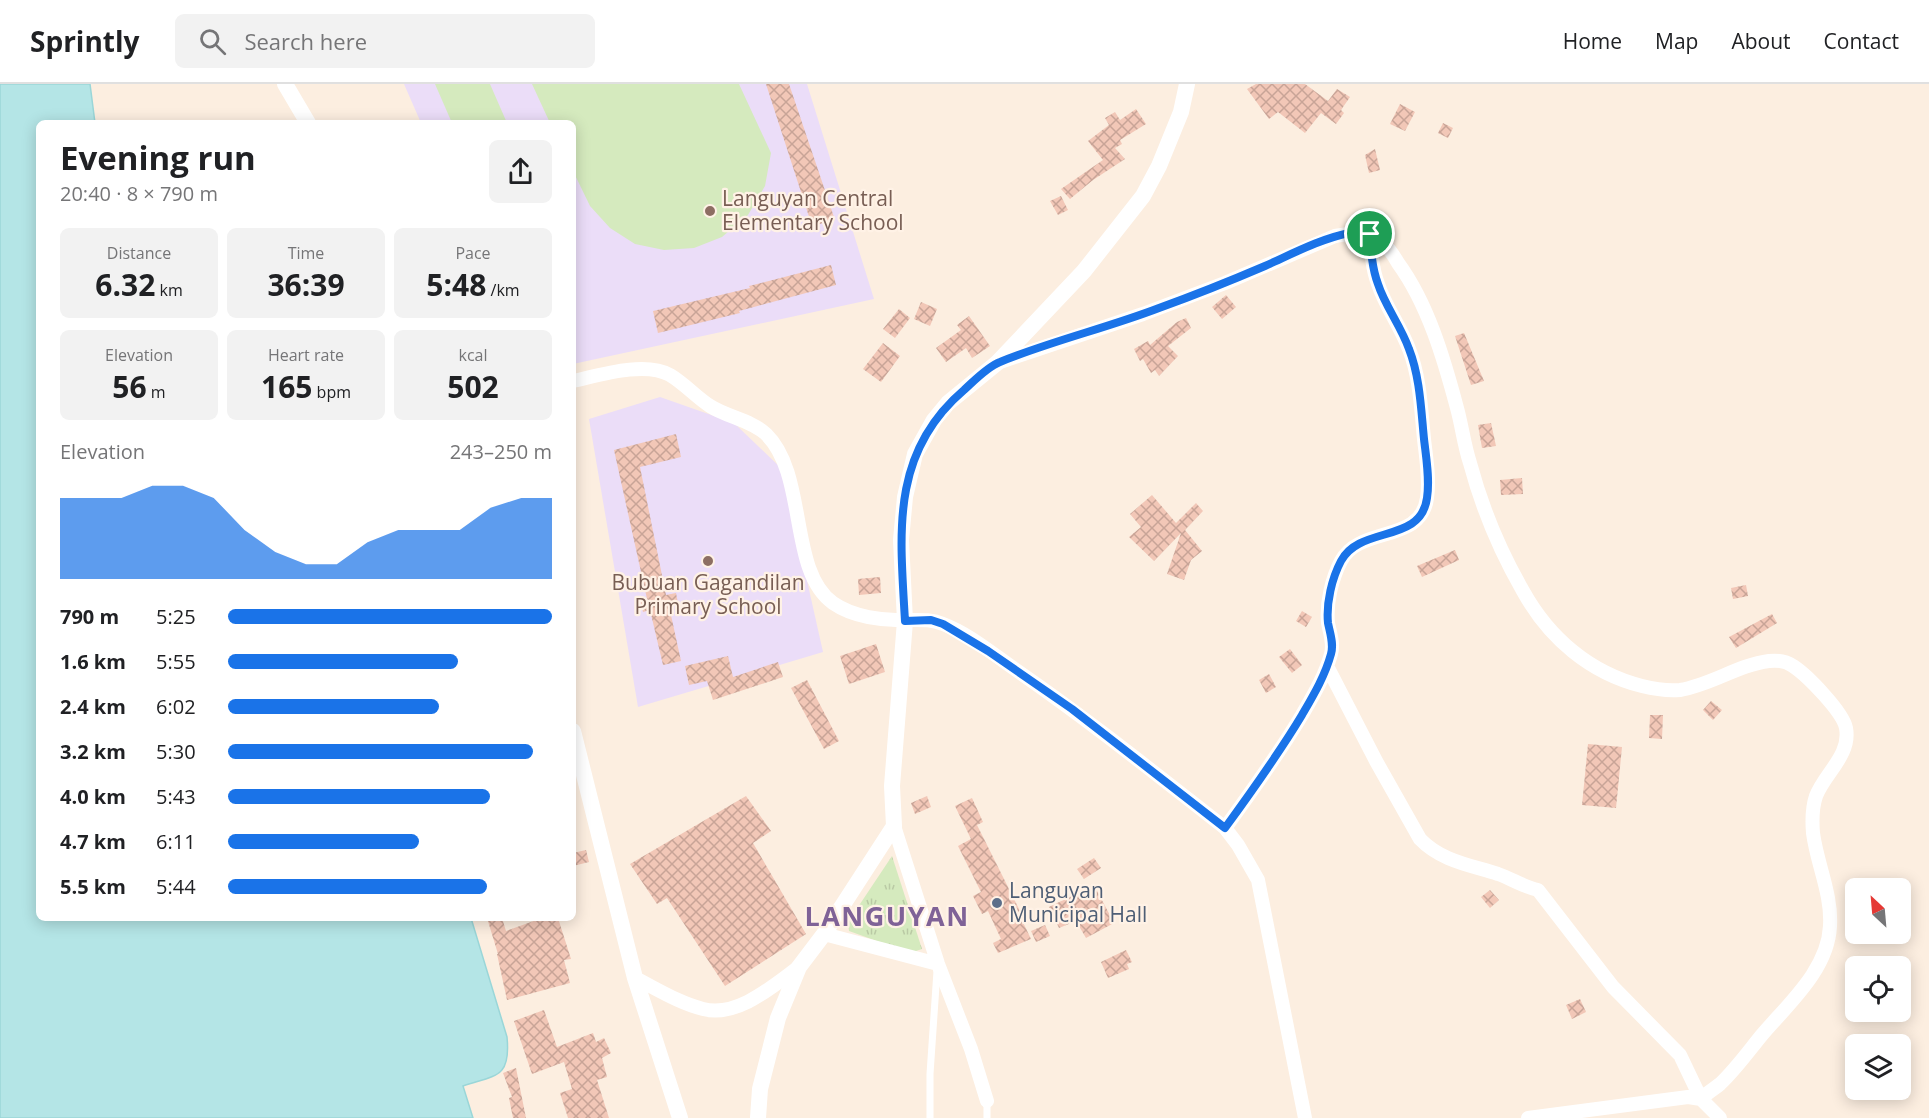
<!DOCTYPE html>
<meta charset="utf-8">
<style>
body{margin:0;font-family:"Open Sans",sans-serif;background:#f2f2f2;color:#202124;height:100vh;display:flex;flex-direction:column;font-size:22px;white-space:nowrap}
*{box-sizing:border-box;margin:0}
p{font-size:20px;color:#757577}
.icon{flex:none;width:33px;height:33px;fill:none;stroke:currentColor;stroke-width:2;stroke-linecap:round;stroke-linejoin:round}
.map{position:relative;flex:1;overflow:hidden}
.sheet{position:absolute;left:36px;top:36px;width:540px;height:801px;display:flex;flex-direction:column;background:#fff;border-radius:9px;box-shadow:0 3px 15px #0003}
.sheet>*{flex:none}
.needle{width:39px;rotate:334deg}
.controls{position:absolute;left:1845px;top:794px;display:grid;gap:12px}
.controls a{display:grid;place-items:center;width:66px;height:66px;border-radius:9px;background:#fff;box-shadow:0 3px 15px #0003;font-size:30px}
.pin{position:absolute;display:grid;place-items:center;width:51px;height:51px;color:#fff;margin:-26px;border:3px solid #fff;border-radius:50%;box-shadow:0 2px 6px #0007}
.round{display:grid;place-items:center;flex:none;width:63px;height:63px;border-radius:9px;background:#f2f2f2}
.headline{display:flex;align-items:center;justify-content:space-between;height:102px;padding:0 24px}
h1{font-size:33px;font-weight:700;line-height:45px}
.stats{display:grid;grid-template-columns:repeat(3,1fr);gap:9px;height:102px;padding:6px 24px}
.stats div{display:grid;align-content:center;border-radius:9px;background:#f2f2f2;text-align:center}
.stats b{font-size:30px;font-weight:700}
.stats small{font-size:16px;font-weight:400}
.stats p{font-size:16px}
.chart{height:168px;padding:12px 24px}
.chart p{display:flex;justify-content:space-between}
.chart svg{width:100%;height:108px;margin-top:6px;fill:#1a73e8;opacity:.7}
ul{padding:0 24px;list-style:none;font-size:20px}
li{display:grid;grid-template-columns:96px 72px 1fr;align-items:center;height:45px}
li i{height:15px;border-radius:8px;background:#1a73e8}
header{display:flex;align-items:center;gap:36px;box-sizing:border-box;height:84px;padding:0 30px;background:#fff;border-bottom:2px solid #e0e0e0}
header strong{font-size:28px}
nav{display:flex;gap:33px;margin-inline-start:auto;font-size:21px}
.search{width:420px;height:54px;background:#f2f2f2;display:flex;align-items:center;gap:15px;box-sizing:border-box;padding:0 21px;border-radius:9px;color:#757577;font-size:22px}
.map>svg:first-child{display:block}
.education{fill:#ebddf8}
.grass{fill:url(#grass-tufts)}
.garden{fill:#d5eabe}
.water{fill:#b4e5e6;stroke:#9ad6d8;stroke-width:1.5}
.building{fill:url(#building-cross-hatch)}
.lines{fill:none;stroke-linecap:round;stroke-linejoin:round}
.service{stroke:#fff;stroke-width:7}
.minor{stroke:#fff;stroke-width:14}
.tertiary{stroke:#fff;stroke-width:16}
.route-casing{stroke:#fff;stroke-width:12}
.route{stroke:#1a73e8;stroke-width:8}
.education-dot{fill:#8d6e63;stroke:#fff2e6;stroke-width:2}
.service-dot{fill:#5c6f8a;stroke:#fff2e6;stroke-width:2}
.labels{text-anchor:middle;stroke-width:4.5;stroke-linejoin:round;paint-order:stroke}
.education-label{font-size:21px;fill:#785e54;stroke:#fff2e6;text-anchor:start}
.service-label{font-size:21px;fill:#4e5e75;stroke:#fff2e6;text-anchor:start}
.district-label{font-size:27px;font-weight:bold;letter-spacing:1.5px;fill:#7f6297;stroke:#fff2e6}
</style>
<header>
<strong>Sprintly</strong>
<div class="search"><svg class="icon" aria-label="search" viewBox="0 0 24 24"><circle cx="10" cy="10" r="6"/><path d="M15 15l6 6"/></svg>Search here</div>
<nav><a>Home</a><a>Map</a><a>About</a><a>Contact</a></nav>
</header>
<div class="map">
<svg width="1929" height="1034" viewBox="0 0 1929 1034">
<defs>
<pattern id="grass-tufts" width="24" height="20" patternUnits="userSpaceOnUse" patternTransform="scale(1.5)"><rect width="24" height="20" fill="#d5eabe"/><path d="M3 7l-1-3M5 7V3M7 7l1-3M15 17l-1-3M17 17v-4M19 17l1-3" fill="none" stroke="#bacaa5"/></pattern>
<pattern id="building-cross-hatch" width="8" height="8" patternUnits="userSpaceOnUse" patternTransform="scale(1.5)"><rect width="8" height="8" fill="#f2c7b7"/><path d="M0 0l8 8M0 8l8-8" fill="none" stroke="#c8a497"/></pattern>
</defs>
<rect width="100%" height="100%" fill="#fceee0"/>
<!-- education -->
<path class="education" d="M404 0H807L874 215 573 280V39H421Z
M660 313 734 339 782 385 823 568 638 623 589 335Z"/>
<!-- grass -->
<path class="grass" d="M892 772 922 865 910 869 849 847 848 838Z"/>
<!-- garden -->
<path class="garden" d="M435 0H490L507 39H452Z
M532 0H739L771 69 765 102 748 131 722 153 694 164 664 166 635 160 610 144 590 122 573 87V39H550Z"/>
<!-- water -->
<path class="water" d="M0 0H90L95 39H39V834H471L507 953C511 994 496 991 463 1002L473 1034H0Z"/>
<!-- building -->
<path class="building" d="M766 0H789L835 136 812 142Z
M1256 0H1305L1328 17 1337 5 1350 13 1341 26 1344 29 1336 40 1321 29 1305 49 1278 28 1269 35 1247 5Z
M1400 20 1415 28 1405 47 1390 40Z
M1136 25 1146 40 1120 56 1122 60 1115 64 1125 75 1093 96 1070 115 1061 105 1103 76 1088 57 1109 41 1105 34 1115 28 1120 36Z
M1443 39 1453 44 1448 54 1438 49Z
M1375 65 1380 86 1369 89 1365 71Z
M1061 112 1068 126 1058 131 1050 117Z
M831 181 836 201 739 227 740 229 658 249 653 227 750 204 749 202Z
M1226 211 1236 223 1222 235 1212 223Z
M921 218 937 225 930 242 914 235Z
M899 225 910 234 895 254 883 245Z
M969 232 990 262 972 274 966 264 946 278 936 264 961 246 957 241Z
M1186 234 1191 244 1168 262 1178 272 1159 292 1155 286 1151 289 1143 275 1140 277 1134 265 1148 257 1150 261 1177 238Z
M1464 249 1484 297 1471 301 1455 252Z
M883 259 900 272 881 298 863 285Z
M1491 339 1496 362 1482 364 1478 341Z
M676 350 681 373 640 383 666 511 676 509 678 519 669 522 681 577 663 581 650 526 643 528 640 517 647 515 614 366Z
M1522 394 1523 410 1501 411 1500 396Z
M1152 411 1176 439 1196 419 1203 427 1185 446 1202 467 1191 476 1184 496 1167 490 1181 449 1154 477 1129 453 1141 443 1130 430Z
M1455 466 1459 476 1422 493 1417 482Z
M880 493 881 509 859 511 858 495Z
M1746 501 1748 512 1733 515 1731 504Z
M1302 527 1312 533 1306 543 1296 537Z
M1772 530 1777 539 1736 564 1729 553Z
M876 560 885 588 849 600 840 572Z
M1290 565 1302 581 1292 589 1279 573Z
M728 572 733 593 778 578 783 593 713 616 707 597 689 601 685 582Z
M1269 590 1276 603 1266 609 1259 596Z
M807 596 839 657 824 665 791 604Z
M1711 617 1722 626 1713 636 1703 626Z
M1650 631H1663L1662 655 1649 654Z
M1588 660 1622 663 1616 724 1582 721Z
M746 712 771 747 753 759 806 850 725 902 667 814 657 820 630 780Z
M927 712 931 723 915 730 911 719Z
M972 714 983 738 977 741 1020 827 1018 828 1031 855 998 869 993 859 1001 855 988 827 982 830 973 812 981 808 958 762 971 755 955 722Z
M586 766 589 778 573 782V769Z
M1094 774 1101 784 1084 795 1077 785Z
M1094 801 1114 839 1086 854 1076 837 1059 844 1049 823Z
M1490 806 1499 816 1490 824 1481 813Z
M487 834H502L506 847 542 834H558L571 875 564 876 570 899 507 916 497 870H498Z
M1045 841 1050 852 1036 858 1031 847Z
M1126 866 1132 878 1127 880 1129 885 1108 894 1101 878Z
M1580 915 1586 928 1572 935 1566 921Z
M544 926 557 963 593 949 596 958 604 954 611 969 602 974 607 993 597 996 609 1034H568L560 1009 572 1005 564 978 532 990 514 937Z
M516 984 526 1034H513L509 1014 512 1013 503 989Z"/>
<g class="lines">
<!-- service -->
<path class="service" d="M987 1017V1034
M930 1034V990L937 887"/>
<!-- minor -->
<path class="minor" d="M997 279 1143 230 1225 199 1335 152C1352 149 1369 147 1383 159 1389 164 1394 172 1398 179 1428 220 1444 275 1457 324 1462 342 1464 361 1470 379 1482 424 1500 467 1523 507 1549 554 1590 589 1642 602 1654 605 1668 607 1680 606 1711 601 1738 581 1769 577 1778 576 1786 577 1793 582 1807 591 1843 628 1846 644 1851 671 1825 689 1816 712 1812 724 1812 737 1813 749 1817 780 1832 810 1830 842 1828 886 1788 920 1761 952 1748 968 1735 986 1720 1000 1714 1005 1707 1009 1701 1015
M573 297C600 291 645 277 670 291 685 300 696 313 710 322 727 333 751 336 766 350 808 391 788 487 833 519 853 533 883 537 907 536 920 536 931 535 943 540 970 550 995 572 1019 588 1090 637 1157 691 1225 744L1238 761 1258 796 1305 1034
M1327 582 1376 677 1420 755C1441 777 1470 781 1498 790 1512 795 1524 803 1538 806L1613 903 1680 971 1701 1015 1720 1034
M894 742 938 880 971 965 987 1017
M1225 744C1252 707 1278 671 1302 631 1313 612 1325 592 1331 570 1334 560 1330 549 1328 539 1326 519 1332 494 1341 477 1360 441 1421 460 1427 414 1430 395 1426 373 1424 355 1421 325 1420 293 1409 265 1401 243 1385 222 1378 200 1372 184 1371 167 1370 150
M824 850 938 880
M635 894C657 905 679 919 703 925 737 934 773 902 799 883
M1528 1034 1688 1013 1701 1015"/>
<!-- tertiary -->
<path class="tertiary" d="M285 0 308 39
M573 647 635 894 680 1034
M758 1034 760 1005 778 934 799 883 824 850 894 742 892 702 905 537 901 456 905 413 915 370 934 336 948 319 997 279 1084 187 1143 112 1159 82 1181 28 1187 0"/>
</g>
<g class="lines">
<!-- route casing -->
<g class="route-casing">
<path id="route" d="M1349 149 1370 150C1371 167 1372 184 1378 200 1385 222 1401 242 1409 265 1420 293 1421 325 1424 355 1426 373 1430 395 1427 414 1421 460 1360 441 1341 477 1332 494 1326 519 1328 539 1330 549 1334 560 1331 570 1325 592 1313 612 1302 631 1278 671 1252 707 1225 744L1072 625 988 567 943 540 931 536 905 537C900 449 890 369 964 306 974 297 987 283 1000 278 1051 257 1107 244 1159 224 1195 211 1230 197 1265 182 1292 170 1320 155 1349 149Z"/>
</g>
<!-- route -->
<use href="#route" class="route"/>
</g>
<!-- markers -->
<g class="education-dot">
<circle cx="710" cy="127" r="6"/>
<circle cx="708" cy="477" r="6"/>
</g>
<circle class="service-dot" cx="997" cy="819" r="6"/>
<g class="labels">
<!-- education labels -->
<g class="education-label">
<text x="722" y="122">Languyan Central<tspan x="722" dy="24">Elementary School</tspan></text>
<text x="708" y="506" text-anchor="middle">Bubuan Gagandilan<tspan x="708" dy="24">Primary School</tspan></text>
</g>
<!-- service labels -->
<g class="service-label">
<text x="1009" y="814">Languyan<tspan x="1009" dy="24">Municipal Hall</tspan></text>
</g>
<!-- district labels -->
<g class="district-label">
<text x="887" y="842">LANGUYAN</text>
</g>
</g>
</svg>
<div class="controls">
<a><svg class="needle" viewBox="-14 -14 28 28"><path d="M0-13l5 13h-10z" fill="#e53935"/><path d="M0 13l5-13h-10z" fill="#757577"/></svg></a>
<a><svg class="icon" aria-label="locate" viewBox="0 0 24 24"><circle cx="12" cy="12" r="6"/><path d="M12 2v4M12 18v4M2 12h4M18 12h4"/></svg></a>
<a><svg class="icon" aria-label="layers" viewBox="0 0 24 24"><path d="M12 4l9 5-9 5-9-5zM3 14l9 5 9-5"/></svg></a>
</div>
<div class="pin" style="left:1370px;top:150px;background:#1e9e55"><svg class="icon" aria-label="arrive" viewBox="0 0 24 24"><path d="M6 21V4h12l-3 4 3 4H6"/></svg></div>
<section class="sheet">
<div class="headline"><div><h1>Evening run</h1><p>20:40 · 8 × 790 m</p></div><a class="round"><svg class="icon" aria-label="share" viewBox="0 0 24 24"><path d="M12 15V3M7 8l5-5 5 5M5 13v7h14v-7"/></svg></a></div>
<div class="stats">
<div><p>Distance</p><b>6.32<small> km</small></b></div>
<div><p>Time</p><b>36:39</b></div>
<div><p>Pace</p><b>5:48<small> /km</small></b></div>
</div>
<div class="stats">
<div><p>Elevation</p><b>56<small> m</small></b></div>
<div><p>Heart rate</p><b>165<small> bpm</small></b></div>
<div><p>kcal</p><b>502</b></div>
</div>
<div class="chart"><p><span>Elevation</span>243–250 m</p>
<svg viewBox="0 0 160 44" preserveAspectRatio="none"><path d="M0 44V11L10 11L20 11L30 6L40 6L50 11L60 24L70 33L80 38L90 38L100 29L110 24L120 24L130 24L140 15L150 11L160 11V44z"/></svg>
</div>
<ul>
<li><b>790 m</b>5:25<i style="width:100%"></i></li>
<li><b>1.6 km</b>5:55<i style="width:71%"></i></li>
<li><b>2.4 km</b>6:02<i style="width:65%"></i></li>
<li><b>3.2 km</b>5:30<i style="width:94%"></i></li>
<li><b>4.0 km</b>5:43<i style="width:81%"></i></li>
<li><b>4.7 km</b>6:11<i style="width:59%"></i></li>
<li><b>5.5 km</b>5:44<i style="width:80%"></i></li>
</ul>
</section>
</div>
